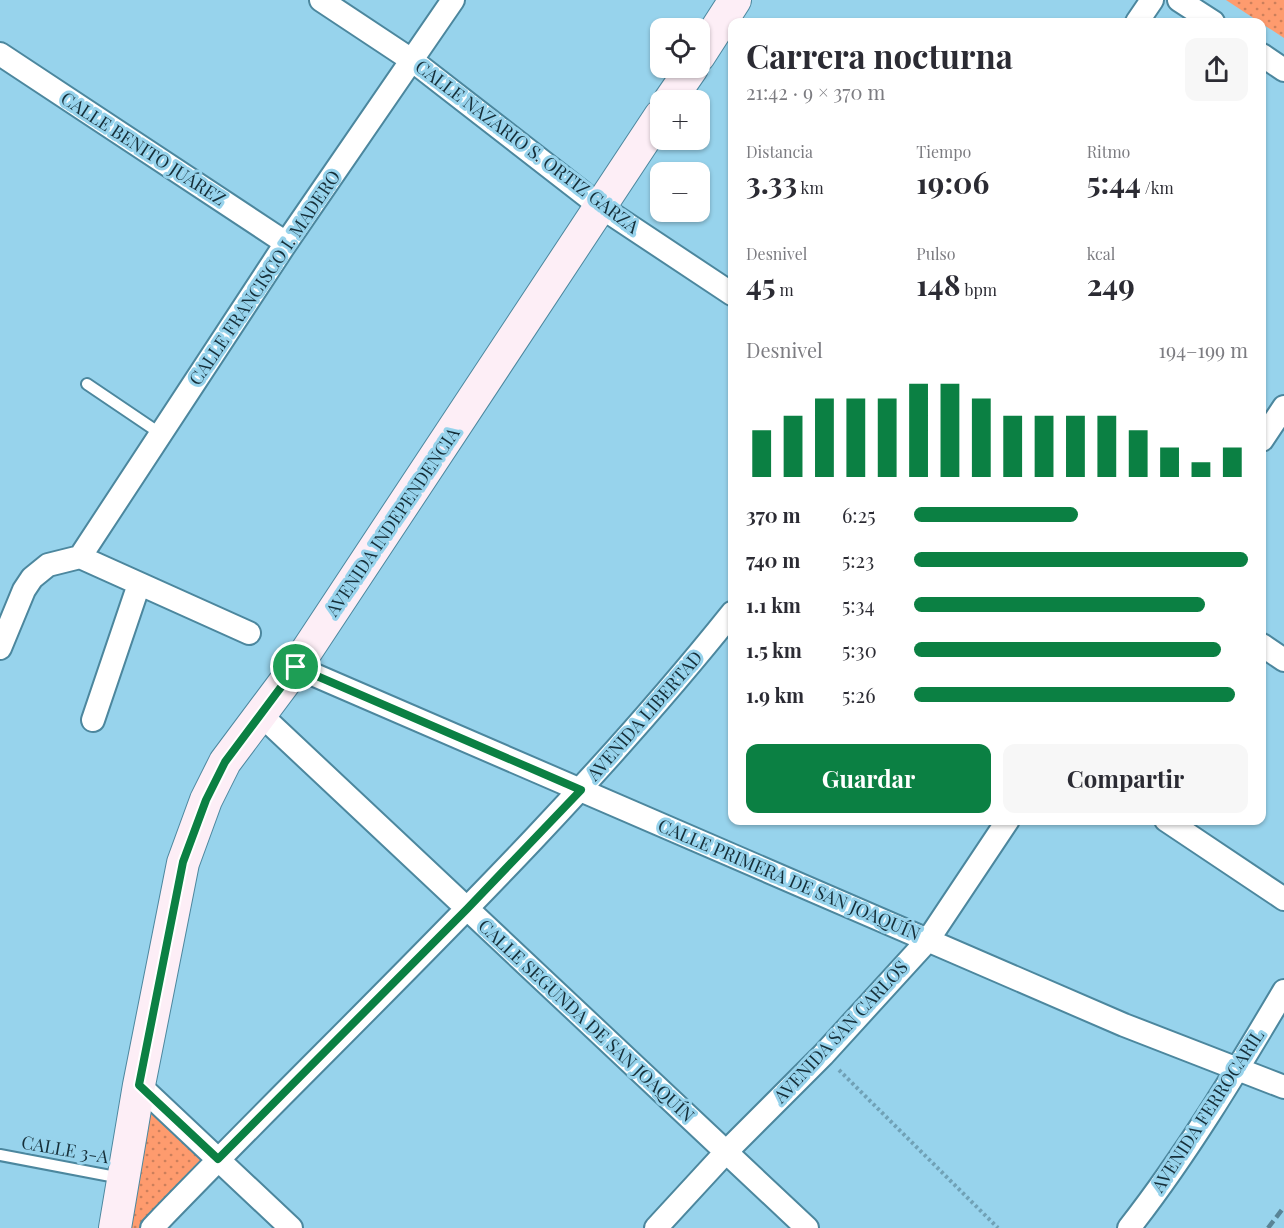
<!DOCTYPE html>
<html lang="es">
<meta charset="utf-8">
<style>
body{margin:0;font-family:"Playfair Display",serif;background:#f7f7f7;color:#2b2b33;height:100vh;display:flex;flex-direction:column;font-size:22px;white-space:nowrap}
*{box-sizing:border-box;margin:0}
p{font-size:20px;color:#7c7c81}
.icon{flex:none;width:33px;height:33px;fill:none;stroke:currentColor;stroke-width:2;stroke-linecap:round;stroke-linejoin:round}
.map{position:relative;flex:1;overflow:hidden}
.panel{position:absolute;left:728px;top:18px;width:538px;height:807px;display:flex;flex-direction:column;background:#fff;border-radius:12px;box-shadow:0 2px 4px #0004}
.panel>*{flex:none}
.tools{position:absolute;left:650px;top:18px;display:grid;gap:12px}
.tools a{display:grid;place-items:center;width:60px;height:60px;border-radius:12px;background:#fff;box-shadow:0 2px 4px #0004;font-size:30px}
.pin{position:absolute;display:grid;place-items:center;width:51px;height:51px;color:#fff;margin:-26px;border:3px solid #fff;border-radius:50%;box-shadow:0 2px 6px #0007}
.round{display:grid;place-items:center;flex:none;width:63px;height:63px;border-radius:12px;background:#f7f7f7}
.head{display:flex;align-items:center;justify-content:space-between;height:102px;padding:0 18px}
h1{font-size:33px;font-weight:700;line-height:45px}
.metrics{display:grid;grid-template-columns:repeat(3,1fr);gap:9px;height:102px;padding:6px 18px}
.metrics div{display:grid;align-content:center}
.metrics b{font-size:30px;font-weight:700}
.metrics small{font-size:16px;font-weight:400}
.metrics p{font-size:16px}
.chart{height:168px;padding:12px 18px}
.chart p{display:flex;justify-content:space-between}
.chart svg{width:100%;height:108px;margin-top:6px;stroke:#0b8043;stroke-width:6}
.cta{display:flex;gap:12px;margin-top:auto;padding:12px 18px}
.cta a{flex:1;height:69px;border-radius:12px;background:#0b8043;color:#fff;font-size:24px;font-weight:700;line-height:69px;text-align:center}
.cta a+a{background:#f7f7f7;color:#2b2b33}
ul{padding:0 18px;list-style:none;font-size:20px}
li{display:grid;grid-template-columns:96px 72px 1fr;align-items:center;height:45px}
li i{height:15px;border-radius:8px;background:#0b8043}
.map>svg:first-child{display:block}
.grass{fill:url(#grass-dots)}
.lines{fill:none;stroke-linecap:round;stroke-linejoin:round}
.service-casing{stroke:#4c879e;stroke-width:14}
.minor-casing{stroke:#4c879e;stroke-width:26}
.secondary-casing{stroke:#4c879e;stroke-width:34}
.path{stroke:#70a1b6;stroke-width:4;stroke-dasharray:3 3;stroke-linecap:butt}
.service{stroke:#fff;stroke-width:10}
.minor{stroke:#fff;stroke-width:22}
.secondary{stroke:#fdeef6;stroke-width:32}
.rail{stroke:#598496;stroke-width:4.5;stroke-dasharray:9 4.5;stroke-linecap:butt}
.route-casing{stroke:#fff;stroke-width:12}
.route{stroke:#0b8043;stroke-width:8}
.labels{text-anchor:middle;stroke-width:6;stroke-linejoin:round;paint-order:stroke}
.street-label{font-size:18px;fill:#152e38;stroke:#97d3ec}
</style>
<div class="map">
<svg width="1284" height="1228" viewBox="0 0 1284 1228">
<defs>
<pattern id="grass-dots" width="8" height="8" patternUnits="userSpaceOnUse" patternTransform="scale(1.5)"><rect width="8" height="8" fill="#fe9b6e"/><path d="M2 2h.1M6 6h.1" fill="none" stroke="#cc7f5b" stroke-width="1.8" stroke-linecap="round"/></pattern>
</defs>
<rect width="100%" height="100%" fill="#97d3ec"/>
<!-- grass -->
<path class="grass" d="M1226 0H1284V38Z
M141 1094 212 1159 147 1228H117Z"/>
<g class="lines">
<!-- service casing -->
<g class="service-casing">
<path id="service" d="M87 384 161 434
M0 1155 121 1178"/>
</g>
<!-- minor casing -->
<g class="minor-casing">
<path id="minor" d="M321 0 413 61 601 207 732 294
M1179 0 1213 22
M1137 22 1152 0
M0 54 286 243
M1262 55 1284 70
M1262 440 1284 407
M80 557 286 243 453 0
M1262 645 1284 660
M0 648 24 590 32 578 48 565 80 557 249 633
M296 667 1124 1025 1284 1087
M261 715 807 1228
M93 720 139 584
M1166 820 1284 899
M139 1085 291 1228
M152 1228C347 1025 556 833 732 613
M656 1228 726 1152 823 1055 928 940 1008 820
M1129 1228C1187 1154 1236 1072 1284 991"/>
</g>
<!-- secondary casing -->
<g class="secondary-casing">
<path id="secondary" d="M699 56 735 0
M670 100 692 68
M115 1228 139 1085 183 863 206 800 225 762 296 667 660 116"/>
</g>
<!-- path -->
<path class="path" d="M839 1070 998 1228"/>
<!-- service -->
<use href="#service" class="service"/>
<!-- minor -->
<use href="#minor" class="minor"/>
<!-- secondary -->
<use href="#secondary" class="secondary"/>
<!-- rail -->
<path class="rail" d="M1268 1228 1284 1207"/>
</g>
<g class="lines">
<!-- route casing -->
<g class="route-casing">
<path id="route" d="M296 667 581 790 467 909 218 1159 139 1085 183 862 206 800 225 762Z"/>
</g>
<!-- route -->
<use href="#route" class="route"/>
</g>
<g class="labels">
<!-- street labels -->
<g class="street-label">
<text transform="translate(527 147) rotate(37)" y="6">CALLE NAZARIO S. ORTIZ GARZA</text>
<text transform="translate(143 149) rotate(33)" y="6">CALLE BENITO JUÁREZ</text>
<text transform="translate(265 278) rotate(-56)" y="6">CALLE FRANCISCO I. MADERO</text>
<text transform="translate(393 522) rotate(-56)" y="6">AVENIDA INDEPENDENCIA</text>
<text transform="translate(645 716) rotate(-49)" y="6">AVENIDA LIBERTAD</text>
<text transform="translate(789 880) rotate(23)" y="6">CALLE PRIMERA DE SAN JOAQUÍN</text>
<text transform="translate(586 1021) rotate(43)" y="6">CALLE SEGUNDA DE SAN JOAQUÍN</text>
<text transform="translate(841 1032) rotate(-47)" y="6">AVENIDA SAN CARLOS</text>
<text transform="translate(1208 1111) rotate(-57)" y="6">AVENIDA FERROCARIL</text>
<text transform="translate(65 1150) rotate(10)" y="6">CALLE 3-A</text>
</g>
</g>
</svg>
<div class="tools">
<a><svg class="icon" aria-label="locate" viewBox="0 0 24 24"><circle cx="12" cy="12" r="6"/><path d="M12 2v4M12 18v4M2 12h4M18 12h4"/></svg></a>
<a>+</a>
<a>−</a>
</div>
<div class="pin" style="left:296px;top:667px;background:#1e9e55"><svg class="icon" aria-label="arrive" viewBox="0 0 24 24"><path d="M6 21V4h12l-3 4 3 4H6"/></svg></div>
<section class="panel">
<div class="head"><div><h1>Carrera nocturna</h1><p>21:42 · 9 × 370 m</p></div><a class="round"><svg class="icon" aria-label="share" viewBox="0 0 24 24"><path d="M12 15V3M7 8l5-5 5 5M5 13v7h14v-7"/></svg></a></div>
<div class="metrics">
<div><p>Distancia</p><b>3.33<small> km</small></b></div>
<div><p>Tiempo</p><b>19:06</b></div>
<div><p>Ritmo</p><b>5:44<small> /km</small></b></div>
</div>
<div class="metrics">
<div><p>Desnivel</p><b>45<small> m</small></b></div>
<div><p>Pulso</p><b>148<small> bpm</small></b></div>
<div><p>kcal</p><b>249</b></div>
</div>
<div class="chart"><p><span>Desnivel</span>194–199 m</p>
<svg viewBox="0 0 160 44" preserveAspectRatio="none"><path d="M5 44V25M15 44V19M25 44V12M35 44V12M45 44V12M55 44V6M65 44V6M75 44V12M85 44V19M95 44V19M105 44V19M115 44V19M125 44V25M135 44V32M145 44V38M155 44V32"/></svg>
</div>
<ul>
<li><b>370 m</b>6:25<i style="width:49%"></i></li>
<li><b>740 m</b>5:23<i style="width:100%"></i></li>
<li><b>1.1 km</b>5:34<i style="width:87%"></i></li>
<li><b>1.5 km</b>5:30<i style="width:92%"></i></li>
<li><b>1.9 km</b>5:26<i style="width:96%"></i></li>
</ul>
<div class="cta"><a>Guardar</a><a>Compartir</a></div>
</section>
</div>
